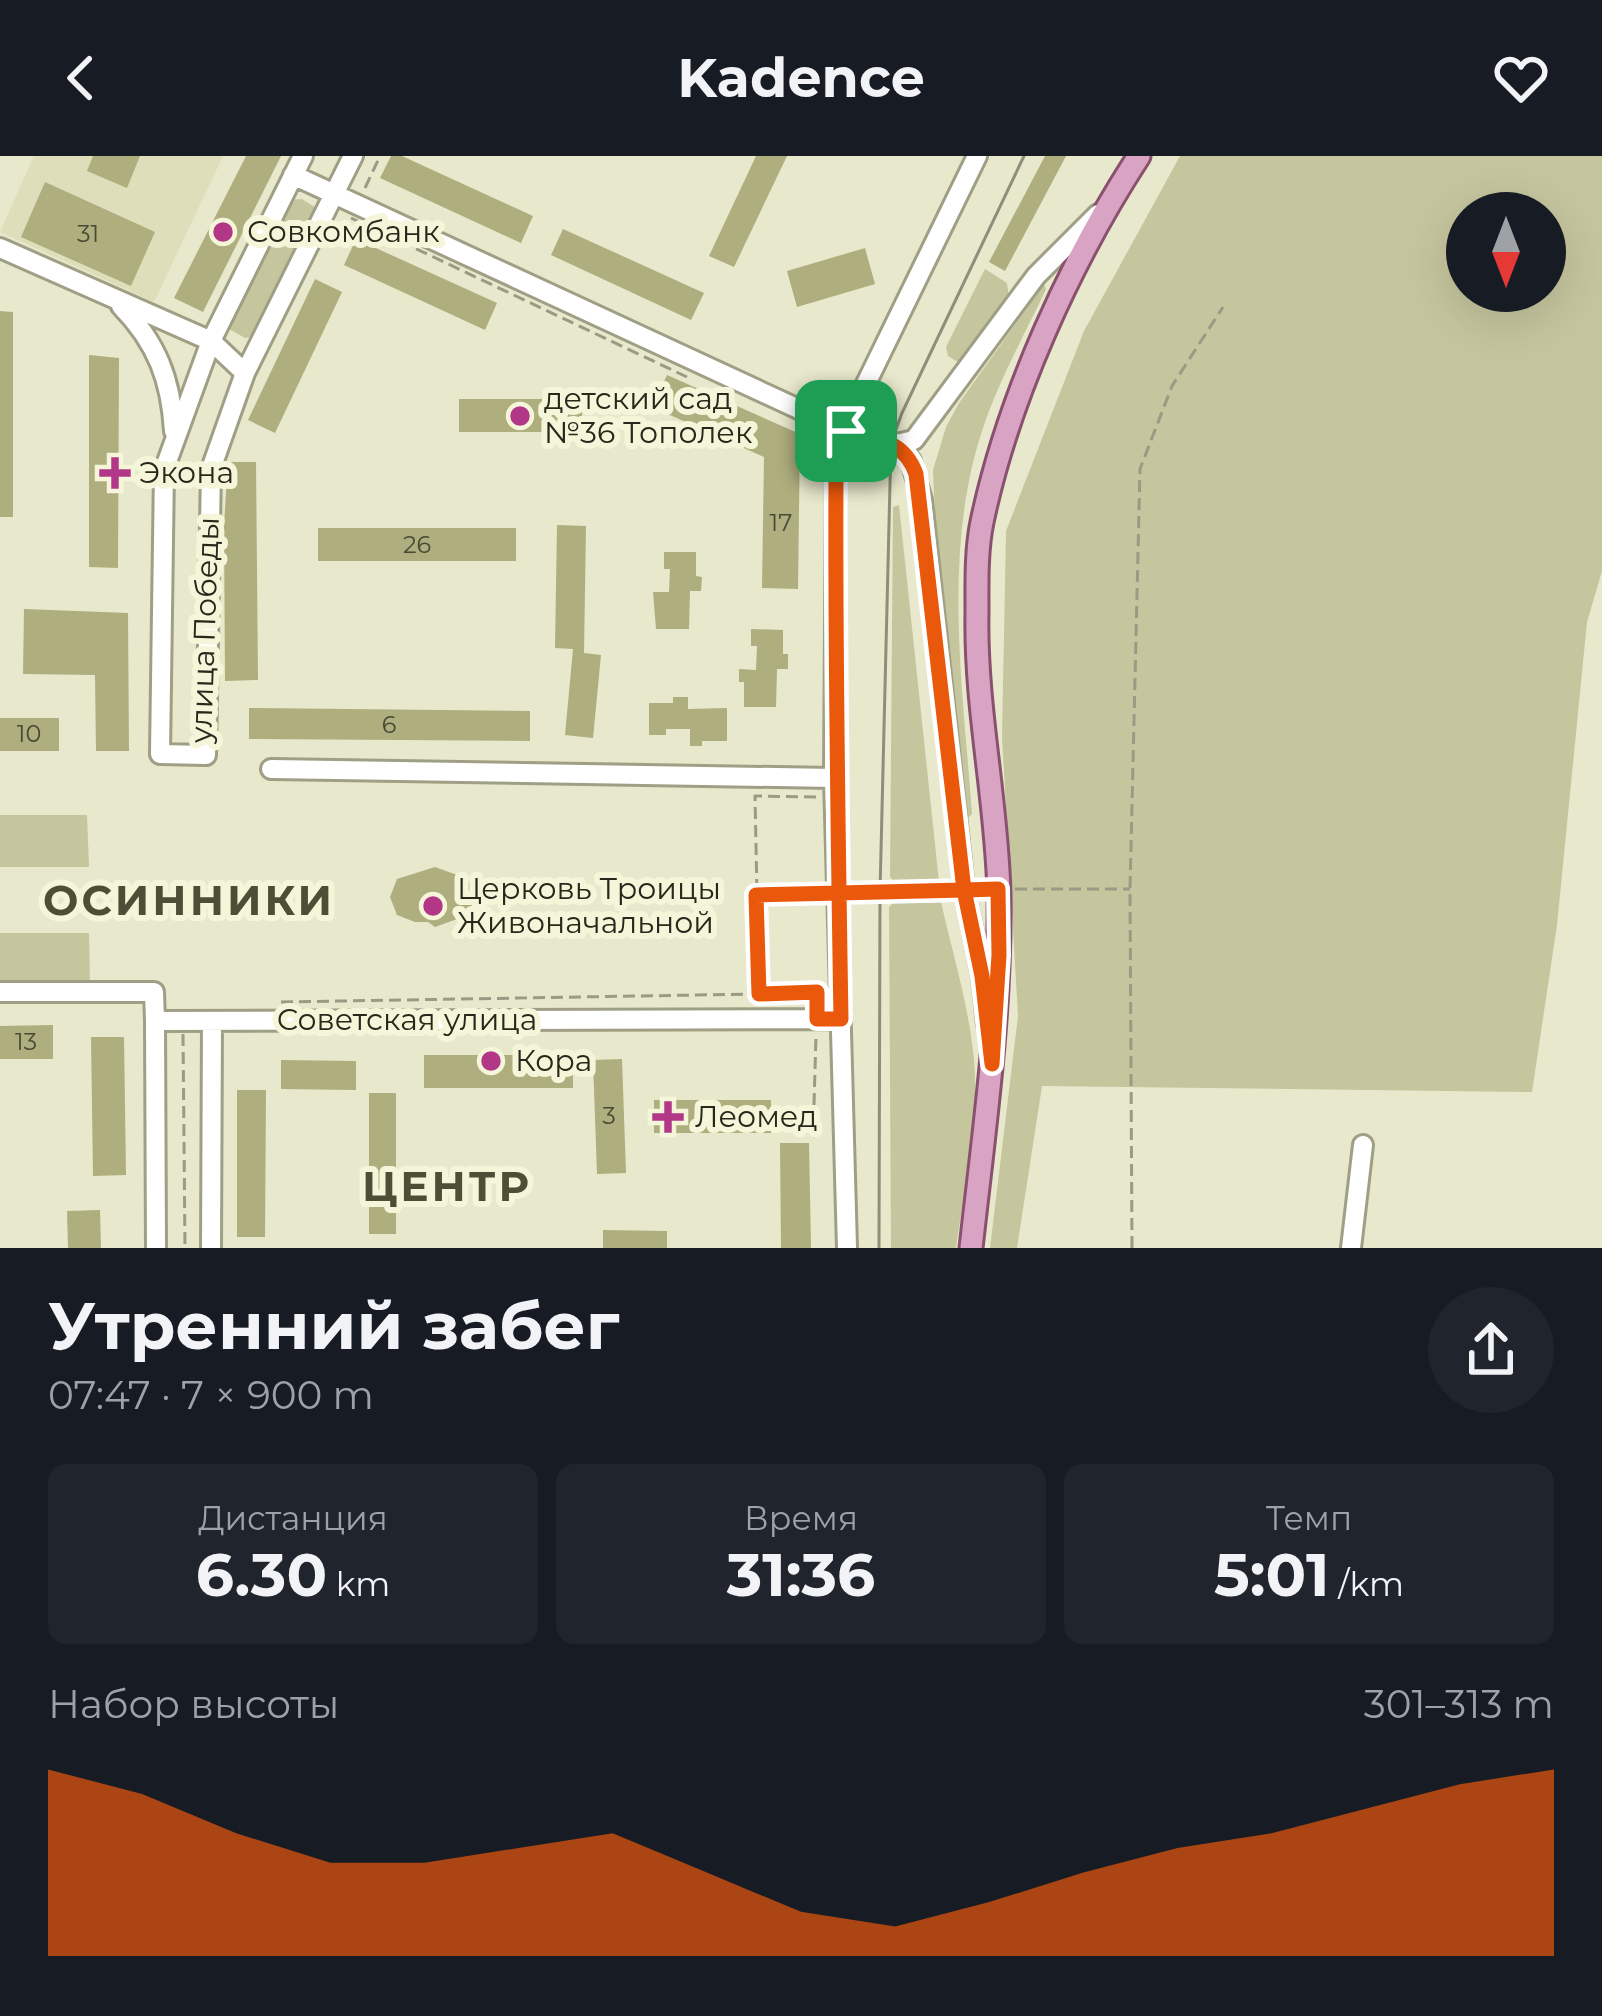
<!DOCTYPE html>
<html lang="ru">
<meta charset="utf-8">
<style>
body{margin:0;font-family:Montserrat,sans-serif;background:#20242c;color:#f1f3f6;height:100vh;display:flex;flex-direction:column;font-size:45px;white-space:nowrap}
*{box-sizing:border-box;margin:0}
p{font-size:39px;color:#9ea1a6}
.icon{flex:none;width:66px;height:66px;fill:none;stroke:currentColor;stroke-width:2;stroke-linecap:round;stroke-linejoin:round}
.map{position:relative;height:1092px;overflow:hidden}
.sheet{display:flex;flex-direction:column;background:#171b24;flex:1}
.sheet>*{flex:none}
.needle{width:78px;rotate:180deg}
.buttons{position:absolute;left:1446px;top:36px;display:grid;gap:24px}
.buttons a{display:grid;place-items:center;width:120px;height:120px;border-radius:50%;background:#171b24;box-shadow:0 12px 48px #0002;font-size:60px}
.pin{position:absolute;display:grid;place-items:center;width:102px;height:102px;color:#fff;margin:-51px;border-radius:24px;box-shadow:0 6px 18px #0006}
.round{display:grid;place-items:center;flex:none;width:126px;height:126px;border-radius:63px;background:#20242c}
.headline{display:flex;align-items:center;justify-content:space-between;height:204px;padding:0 48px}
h1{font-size:66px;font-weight:700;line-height:90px}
.metrics{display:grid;grid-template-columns:repeat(3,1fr);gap:18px;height:204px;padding:12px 48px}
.metrics div{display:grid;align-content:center;border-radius:18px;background:#20242c;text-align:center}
.metrics b{font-size:60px;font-weight:700}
.metrics small{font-size:33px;font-weight:400}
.metrics p{font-size:33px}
.chart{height:336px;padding:24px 48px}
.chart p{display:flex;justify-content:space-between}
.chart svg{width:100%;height:216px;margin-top:12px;fill:#ea580c;opacity:.7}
header{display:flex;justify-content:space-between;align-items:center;height:156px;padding:0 48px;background:#171b24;font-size:54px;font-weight:700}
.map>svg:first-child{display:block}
.built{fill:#dedebb}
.green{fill:#c5c59e;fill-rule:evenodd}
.building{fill:#aeae7e}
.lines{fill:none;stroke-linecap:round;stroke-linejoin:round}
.minor-casing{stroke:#9f9f85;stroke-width:24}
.major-casing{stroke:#8a516f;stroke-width:27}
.path{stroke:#9a9a85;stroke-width:3;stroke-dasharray:12 6;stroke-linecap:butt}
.minor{stroke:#fff;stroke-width:18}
.major{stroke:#d9a4c3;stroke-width:21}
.tram{stroke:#8e8e7a;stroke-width:3}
.route-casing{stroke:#fff;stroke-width:24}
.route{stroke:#ea580c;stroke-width:15}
.poi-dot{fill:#b33787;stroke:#f5f5d9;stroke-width:4.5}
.labels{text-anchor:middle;stroke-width:12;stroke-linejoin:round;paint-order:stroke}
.number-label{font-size:24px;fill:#494934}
.poi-label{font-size:30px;fill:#27271c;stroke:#f5f5d9;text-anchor:start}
.street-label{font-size:30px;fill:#27271c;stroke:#f5f5d9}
.district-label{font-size:42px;font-weight:bold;letter-spacing:3px;fill:#4e4e37;stroke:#f5f5d9}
</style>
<header><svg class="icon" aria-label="back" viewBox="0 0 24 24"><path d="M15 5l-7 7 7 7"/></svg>Kadence<svg class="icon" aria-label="heart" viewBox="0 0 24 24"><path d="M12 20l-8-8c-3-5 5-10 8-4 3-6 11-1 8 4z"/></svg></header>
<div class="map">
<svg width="1602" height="1092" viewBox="0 0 1602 1092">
<rect width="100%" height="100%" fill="#e8e8cc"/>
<!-- built -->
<path class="built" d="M34 0H223L154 146 0 76Z"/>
<!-- green -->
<path class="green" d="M1180 0H1602V415L1587 466 1557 769 1532 936 1042 930 1017 1092H990L1018 860 1002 581 1006 375 1084 175ZM1467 57H1545V135H1467Z
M302 43 318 53 256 180 245 182 229 173 228 161 289 44Z
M985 113 1007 127 1010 149 971 201 958 206 948 200 946 191Z
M1044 128 1046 133C1024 180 998 226 982 275 942 397 963 533 972 658L968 662 936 386 933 314 946 271 959 247Z
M899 349 939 726H930V731L899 732 890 721 893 351Z
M87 659 89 711H0V659Z
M928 742 930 747 941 746C952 795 967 844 973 894 981 960 965 1027 956 1092H891L889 751 895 745Z
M0 777H89L90 828 0 829Z"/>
<!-- building -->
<path class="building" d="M93 0H140L127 32 87 15Z
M246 0H281L203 156 174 142Z
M391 0H402L533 60 521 87 380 22Z
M756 0H787L734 111 709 100Z
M1045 0H1066L1005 115 989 106Z
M45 26 155 76 131 130 21 81Z
M563 73 704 137 691 164 551 99Z
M356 83 497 147 485 174 344 109Z
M865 92 875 128 797 151 787 115Z
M315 123 342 136 275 277 248 264Z
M0 155 13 156V361H0Z
M89 199 119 202 118 412 89 411Z
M667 219 800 278 798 433 762 432 764 301 652 251Z
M459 243H582V276H459Z
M228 306H256L258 524 225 525 224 369Z
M557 369 586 370 584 497 601 499 593 582 565 579 573 493 555 492Z
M318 372H516V405H318Z
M664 396H696V420L702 421 701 435H690L689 473H656L653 436H669L670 413H664Z
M24 453 128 457 129 595H96L95 519 23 518Z
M751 473 783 474V498H788V513H777L776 551H744V526H739V513L756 514 757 490H751Z
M673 541H688V553L727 552V585H702V590H690V573H666V579H649V547H673Z
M249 552 530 555V585L249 583Z
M0 562H59V595H0Z
M435 711 468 723 476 740 468 759 435 771 428 766H415L397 759 390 741 397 723Z
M53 869V903H0V870Z
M91 881H124L126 1019 93 1020Z
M424 899H573V932H424Z
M622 903 626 1017 597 1018 593 904Z
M281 904 356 905V934L281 933Z
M237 934H266L265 1081H237Z
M369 937H396V1078H369Z
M654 944H771V977H654Z
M780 987H809L811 1092H781Z
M100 1054 101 1092H68L67 1055Z
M603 1074 667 1075V1092H603Z"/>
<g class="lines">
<!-- minor casing -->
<g class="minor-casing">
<path id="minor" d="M303 0 211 185 164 314 160 598 206 599 211 313 245 217 353 0
M293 19 846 275 897 288
M0 92 211 185 245 217
M121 150C157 187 171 224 174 275
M271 613 834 622
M0 836H154L155 865 841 863
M155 865 156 1092
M987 868 982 820 964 733 922 344 911 305 897 288 914 284 1036 120 1098 58
M211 1092 212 865
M847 1092 834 622 836 319 846 275 860 240 977 0
M1351 1092 1363 989"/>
</g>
<!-- major casing -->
<g class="major-casing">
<path id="major" d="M971 1092C984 975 1001 857 999 738 997 645 975 551 977 457 977 428 976 395 982 366 1008 242 1070 106 1139 0"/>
</g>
<!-- path -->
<path class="path" d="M365 32 380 0
M351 62 687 221
M816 641 755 640 759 838 817 836V845
M1015 733H1130
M853 737 946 734
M757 739 820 737
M281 846 758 838
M183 878 185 1092
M814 949 816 879
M1132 1092 1130 733 1140 313 1172 230 1223 151"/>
<!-- minor -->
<use href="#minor" class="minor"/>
<!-- major -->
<use href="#major" class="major"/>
<!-- tram -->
<path class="tram" d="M879 1092 880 736 891 287 902 257 1024 0"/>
</g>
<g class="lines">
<!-- route casing -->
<g class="route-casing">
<path id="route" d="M846 275 836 319C835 500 838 681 841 863H817V836L759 838 756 739C797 738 839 737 880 736L964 734 982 820 992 908 999 799 998 733 964 734 916 318C904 284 877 283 846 275"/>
</g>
<!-- route -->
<use href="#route" class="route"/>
</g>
<!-- markers -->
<g class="poi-dot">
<circle cx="223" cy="76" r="12"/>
<circle cx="520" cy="260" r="12"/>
<path d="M109 299h12v12h12v12h-12v12h-12v-12h-12v-12h12z"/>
<circle cx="433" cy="750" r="12"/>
<circle cx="491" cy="905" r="12"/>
<path d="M662 943h12v12h12v12h-12v12h-12v-12h-12v-12h12z"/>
</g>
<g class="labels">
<!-- number labels -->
<g class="number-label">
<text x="88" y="86">31</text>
<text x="781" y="375">17</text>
<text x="417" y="397">26</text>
<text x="389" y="577">6</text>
<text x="29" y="586">10</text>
<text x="26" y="894">13</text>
<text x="609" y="968">3</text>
</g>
<!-- poi labels -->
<g class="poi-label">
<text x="247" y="86">Совкомбанк</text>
<text x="544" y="253">детский сад<tspan x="544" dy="34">№36 Тополек</tspan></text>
<text x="139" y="327">Экона</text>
<text x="457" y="743">Церковь Троицы<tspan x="457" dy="34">Живоначальной</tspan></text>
<text x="515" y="915">Кора</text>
<text x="695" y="971">Леомед</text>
</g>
<!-- street labels -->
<g class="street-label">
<text transform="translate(205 474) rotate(-88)" y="10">улица Победы</text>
<text x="407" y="874">Советская улица</text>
</g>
<!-- district labels -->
<g class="district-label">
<text x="189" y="759">ОСИННИКИ</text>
<text x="447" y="1045">ЦЕНТР</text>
</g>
</g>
</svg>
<div class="buttons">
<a><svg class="needle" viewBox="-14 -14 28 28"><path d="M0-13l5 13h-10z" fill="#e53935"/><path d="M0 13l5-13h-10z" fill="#9ea1a6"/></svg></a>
</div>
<div class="pin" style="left:846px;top:275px;background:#1e9e55"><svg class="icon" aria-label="arrive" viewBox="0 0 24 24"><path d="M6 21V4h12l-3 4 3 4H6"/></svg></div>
</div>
<section class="sheet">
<div class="headline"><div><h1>Утренний забег</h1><p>07:47 · 7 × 900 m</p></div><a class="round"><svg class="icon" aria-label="share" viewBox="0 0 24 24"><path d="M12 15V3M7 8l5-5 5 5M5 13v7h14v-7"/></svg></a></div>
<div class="metrics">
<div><p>Дистанция</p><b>6.30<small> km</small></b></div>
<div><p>Время</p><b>31:36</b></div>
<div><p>Темп</p><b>5:01<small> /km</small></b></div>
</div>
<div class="chart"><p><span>Набор высоты</span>301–313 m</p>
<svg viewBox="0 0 160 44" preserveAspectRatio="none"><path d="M0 44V6L10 11L20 19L30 25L40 25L50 22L60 19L70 27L80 35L90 38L100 33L110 27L120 22L130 19L140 14L150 9L160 6V44z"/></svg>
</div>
</section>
